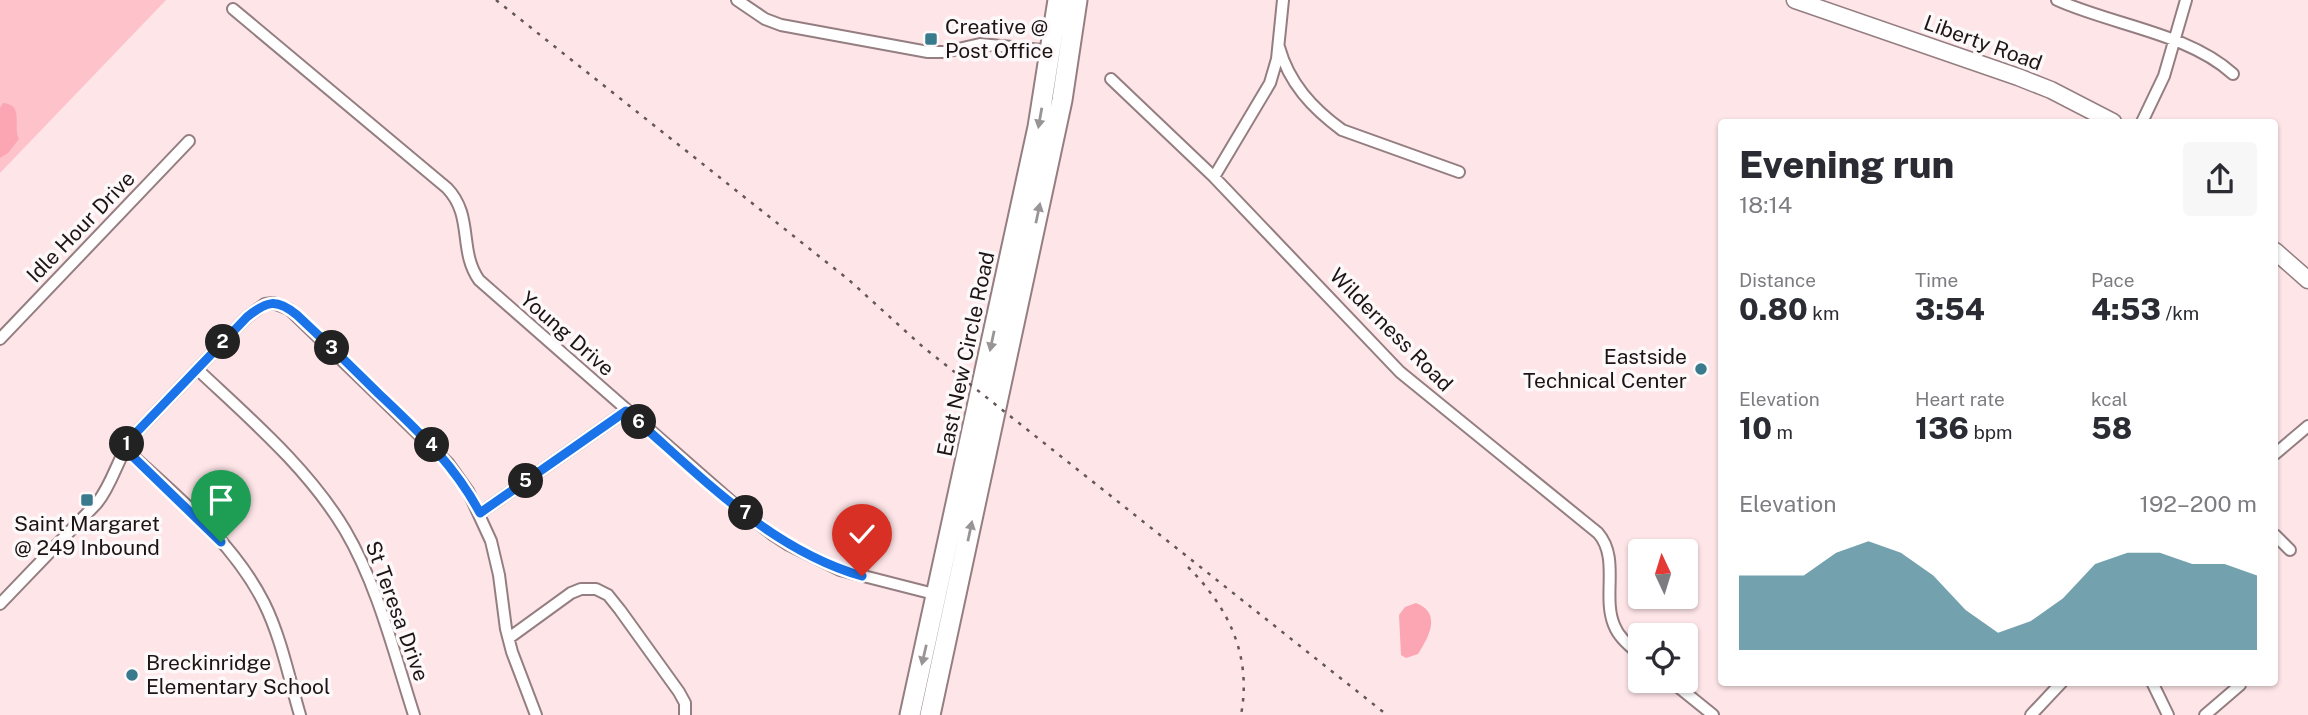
<!DOCTYPE html>
<meta charset="utf-8">
<style>
body{margin:0;font-family:"Public Sans",sans-serif;background:#f7f7f7;color:#2b2b33;height:100vh;display:flex;flex-direction:column;font-size:26px;white-space:nowrap}
*{box-sizing:border-box;margin:0}
p{font-size:23px;color:#7c7c81}
.icon{flex:none;width:38px;height:38px;fill:none;stroke:currentColor;stroke-width:2;stroke-linecap:round;stroke-linejoin:round}
.map{position:relative;flex:1;overflow:hidden}
.panel{position:absolute;left:1718px;top:119px;width:560px;height:567px;display:flex;flex-direction:column;background:#fff;border-radius:7px;box-shadow:0 2px 5px #0004}
.panel>*{flex:none}
.needle{width:46px;rotate:356deg}
.tools{position:absolute;left:1628px;top:539px;display:grid;gap:14px}
.tools a{display:grid;place-items:center;width:70px;height:70px;border-radius:7px;background:#fff;box-shadow:0 2px 5px #0004;font-size:35px}
.pin{position:absolute;display:grid;place-items:center;width:60px;height:60px;color:#fff;margin:-72px -30px;border-radius:50% 50% 50% 0;rotate:-45deg;box-shadow:0 0 7px #0007}
.pin .icon{rotate:45deg}
.km{position:absolute;width:35px;height:35px;margin:-18px;border-radius:50%;background:#222;color:#fff;font-size:19px;line-height:35px;text-align:center}
.round{display:grid;place-items:center;flex:none;width:74px;height:74px;border-radius:7px;background:#f7f7f7}
.overview{display:flex;align-items:center;justify-content:space-between;height:119px;padding:0 21px}
h1{font-size:38px;font-weight:800;line-height:52px}
.figures{display:grid;grid-template-columns:repeat(3,1fr);gap:10px;height:119px;padding:7px 21px}
.figures div{display:grid;align-content:center}
.figures b{font-size:30px;font-weight:800}
.figures small{font-size:19px;font-weight:400}
.figures p{font-size:19px}
.chart{height:196px;padding:14px 21px}
.chart p{display:flex;justify-content:space-between}
.chart svg{width:100%;height:126px;margin-top:7px;fill:#397b8d;opacity:.7}
.map>svg:first-child{display:block}
.green{fill:#fec2ca}
.water{fill:#fba6b2}
.lines{fill:none;stroke-linecap:round;stroke-linejoin:round}
.street-casing{stroke:#947e81;stroke-width:14}
.secondary-casing{stroke:#947e81;stroke-width:19}
.highway-casing{stroke:#947e81;stroke-width:23}
.street{stroke:#fff;stroke-width:10}
.secondary{stroke:#fff;stroke-width:16}
.highway{stroke:#fff;stroke-width:19}
.rail{stroke:#645758;stroke-width:2.5;stroke-dasharray:3.5 7;stroke-linecap:butt}
.oneway{fill:#999596}
.route-casing{stroke:#fff;stroke-width:14}
.route{stroke:#1a73e8;stroke-width:9}
.poi-dot{fill:#397b8d;stroke:#fdf8f9;stroke-width:2.5}
.labels{text-anchor:middle;stroke-width:7;stroke-linejoin:round;paint-order:stroke}
.poi-label{font-size:21px;fill:#1c1415;stroke:#fdf8f9;text-anchor:start}
.street-label{font-size:21px;fill:#1c1415;stroke:#fdf8f9}
</style>
<div class="map">
<svg width="2308" height="715" viewBox="0 0 2308 715">
<rect width="100%" height="100%" fill="#fee5e8"/>
<!-- green -->
<path class="green" d="M0 0H166L0 173Z"/>
<!-- water -->
<path class="water" d="M3 103C25 105 12 126 19 139L8 153 0 158V108Z
M1416 603C1442 613 1429 637 1418 654L1406 658 1401 655 1399 615 1405 607Z"/>
<g class="lines">
<!-- street casing -->
<g class="street-casing">
<path id="street" d="M737 0 765 19 781 25 928 52H945L980 44 1053 51
M2057 0C2112 25 2188 33 2233 74
M233 9 447 188C474 216 458 250 479 280L740 509 772 534 789 545 840 570 938 595
M1279 47C1289 83 1312 108 1342 130L1459 172
M1111 79 1214 177 1400 372 1598 533C1620 558 1602 596 1614 625 1619 638 1630 646 1640 655
M2142 122 2164 76 2186 0
M1214 177 1270 83 1277 59 1283 0
M0 339 189 141
M197 369C249 418 308 468 345 530 378 586 394 653 414 715
M124 448C174 494 233 541 264 603 281 637 289 678 300 715
M2275 454 2308 426
M480 513 626 411
M2275 535 2290 550
M0 604 97 503C113 483 118 457 133 436L247 317 265 304 273 303 289 309 448 463 468 491 491 541 499 575 506 629 512 652 536 715
M509 638 571 593 581 589H596L608 595 620 610 679 692 685 703V715
M1671 681 1713 715
M2152 682 2168 715
M2031 715 2062 682
M2205 715 2240 685"/>
</g>
<!-- secondary casing -->
<g class="secondary-casing">
<path id="secondary" d="M1795 0 2018 77 2051 90 2113 122
M2275 251 2308 280"/>
</g>
<!-- highway casing -->
<g class="highway-casing">
<path id="highway" d="M910 715 1038 127 1058 0
M930 715 1062 100 1077 0"/>
</g>
<!-- street -->
<use href="#street" class="street"/>
<!-- secondary -->
<use href="#secondary" class="secondary"/>
<!-- highway -->
<use href="#highway" class="highway"/>
<!-- rail -->
<path class="rail" d="M496 0 849 280 923 347 1387 715
M1188 567C1229 608 1252 656 1241 715"/>
</g>
<!-- one-way arrows -->
<defs><path id="oneway-solid" d="M-6-.8H1V-3.2L6.5 0L1 3.2V.8H-6Z" transform="scale(1.75)"/></defs>
<g class="oneway">
<use href="#oneway-solid" transform="translate(1040 118) rotate(100)"/>
<use href="#oneway-solid" transform="translate(1038 213) rotate(-78)"/>
<use href="#oneway-solid" transform="translate(992 341) rotate(102)"/>
<use href="#oneway-solid" transform="translate(970 531) rotate(-78)"/>
<use href="#oneway-solid" transform="translate(924 655) rotate(103)"/>
</g>
<g class="lines">
<!-- route casing -->
<g class="route-casing">
<path id="route" d="M221 542 124 448 133 436 247 317C267 301 276 298 297 315 325 341 352 367 379 394 419 432 454 464 480 513L626 411C698 473 768 549 862 576"/>
</g>
<!-- route -->
<use href="#route" class="route"/>
</g>
<!-- markers -->
<g class="poi-dot">
<rect x="924" y="32" width="14" height="14" rx="3.5"/>
<circle cx="1701" cy="369" r="7"/>
<rect x="80" y="493" width="14" height="14" rx="3.5"/>
<circle cx="132" cy="675" r="7"/>
</g>
<g class="labels">
<!-- poi labels -->
<g class="poi-label">
<text x="945" y="34">Creative @<tspan x="945" dy="24">Post Office</tspan></text>
<text x="1687" y="364" text-anchor="end">Eastside<tspan x="1687" dy="24">Technical Center</tspan></text>
<text x="87" y="531" text-anchor="middle">Saint Margaret<tspan x="87" dy="24">@ 249 Inbound</tspan></text>
<text x="146" y="670">Breckinridge<tspan x="146" dy="24">Elementary School</tspan></text>
</g>
<!-- street labels -->
<g class="street-label">
<text transform="translate(1983 43) rotate(20)" y="7">Liberty Road</text>
<text transform="translate(81 227) rotate(-46)" y="7">Idle Hour Drive</text>
<text transform="translate(1391 330) rotate(45)" y="7">Wilderness Road</text>
<text transform="translate(567 334) rotate(41)" y="7">Young Drive</text>
<text transform="translate(966 354) rotate(-78)" y="7">East New Circle Road</text>
<text transform="translate(397 611) rotate(70)" y="7">St Teresa Drive</text>
</g>
</g>
</svg>
<div class="tools">
<a><svg class="needle" viewBox="-14 -14 28 28"><path d="M0-13l5 13h-10z" fill="#e53935"/><path d="M0 13l5-13h-10z" fill="#7c7c81"/></svg></a>
<a><svg class="icon" aria-label="locate" viewBox="0 0 24 24"><circle cx="12" cy="12" r="6"/><path d="M12 2v4M12 18v4M2 12h4M18 12h4"/></svg></a>
</div>
<div class="pin" style="left:221px;top:542px;background:#1e9e55"><svg class="icon" aria-label="arrive" viewBox="0 0 24 24"><path d="M6 21V4h12l-3 4 3 4H6"/></svg></div>
<div class="pin" style="left:862px;top:576px;background:#d93025"><svg class="icon" aria-label="check" viewBox="0 0 24 24"><path d="M5 12l5 5 9-10"/></svg></div>
<b class="km" style="left:127px;top:444px">1</b>
<b class="km" style="left:223px;top:342px">2</b>
<b class="km" style="left:332px;top:348px">3</b>
<b class="km" style="left:432px;top:445px">4</b>
<b class="km" style="left:526px;top:481px">5</b>
<b class="km" style="left:639px;top:422px">6</b>
<b class="km" style="left:746px;top:513px">7</b>
<section class="panel">
<div class="overview"><div><h1>Evening run</h1><p>18:14</p></div><a class="round"><svg class="icon" aria-label="share" viewBox="0 0 24 24"><path d="M12 15V3M7 8l5-5 5 5M5 13v7h14v-7"/></svg></a></div>
<div class="figures">
<div><p>Distance</p><b>0.80<small> km</small></b></div>
<div><p>Time</p><b>3:54</b></div>
<div><p>Pace</p><b>4:53<small> /km</small></b></div>
</div>
<div class="figures">
<div><p>Elevation</p><b>10<small> m</small></b></div>
<div><p>Heart rate</p><b>136<small> bpm</small></b></div>
<div><p>kcal</p><b>58</b></div>
</div>
<div class="chart"><p><span>Elevation</span>192–200 m</p>
<svg viewBox="0 0 160 44" preserveAspectRatio="none"><path d="M0 44V18L10 18L20 18L30 10L40 6L50 10L60 18L70 30L80 38L90 34L100 26L110 14L120 10L130 10L140 14L150 14L160 18V44z"/></svg>
</div>
</section>
</div>
